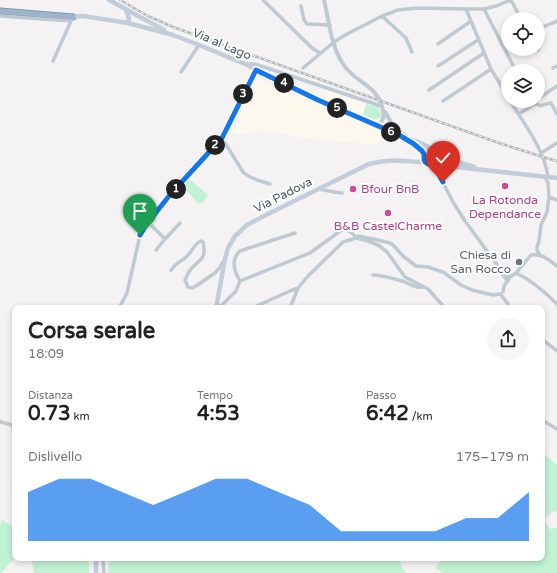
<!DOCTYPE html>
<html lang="it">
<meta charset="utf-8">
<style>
body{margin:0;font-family:"Varela Round",sans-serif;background:#f6f6f6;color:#222;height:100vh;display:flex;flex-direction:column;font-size:15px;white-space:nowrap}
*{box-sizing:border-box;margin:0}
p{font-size:13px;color:#767676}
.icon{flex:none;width:22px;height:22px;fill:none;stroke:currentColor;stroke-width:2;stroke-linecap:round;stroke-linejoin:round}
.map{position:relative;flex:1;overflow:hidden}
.drawer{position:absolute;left:12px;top:305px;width:533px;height:256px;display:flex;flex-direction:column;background:#fff;border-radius:8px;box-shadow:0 2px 6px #0003}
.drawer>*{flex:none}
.fabs{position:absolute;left:501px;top:12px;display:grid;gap:8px}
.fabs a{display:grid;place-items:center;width:44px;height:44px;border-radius:50%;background:#fff;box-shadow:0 2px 6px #0003;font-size:20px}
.pin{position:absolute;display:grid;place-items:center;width:34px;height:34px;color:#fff;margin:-41px -17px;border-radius:50% 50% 50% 0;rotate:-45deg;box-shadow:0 0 4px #0007}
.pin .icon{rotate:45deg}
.km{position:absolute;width:20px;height:20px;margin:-10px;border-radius:50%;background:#222;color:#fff;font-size:11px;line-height:20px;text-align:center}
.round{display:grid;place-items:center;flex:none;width:42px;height:42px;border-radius:21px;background:#f6f6f6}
.summary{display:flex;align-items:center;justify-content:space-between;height:68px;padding:0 16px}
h1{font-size:22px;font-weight:700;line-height:30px}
.metrics{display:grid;grid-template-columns:repeat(3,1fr);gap:6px;height:68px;padding:4px 16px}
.metrics div{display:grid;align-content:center}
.metrics b{font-size:20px;font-weight:700}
.metrics small{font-size:11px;font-weight:400}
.metrics p{font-size:11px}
.chart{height:112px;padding:8px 16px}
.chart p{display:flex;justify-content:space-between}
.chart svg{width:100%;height:72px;margin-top:4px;fill:#1476ec;opacity:.7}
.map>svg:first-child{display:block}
.commercial{fill:#fdf8ed}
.green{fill:#c0f2d3}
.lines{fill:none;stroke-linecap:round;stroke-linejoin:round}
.trunk-casing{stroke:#7490ad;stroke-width:7}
.minor{stroke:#bfc9d1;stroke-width:3.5}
.tertiary{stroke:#bfc9d1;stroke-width:4}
.secondary{stroke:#c2cdd9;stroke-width:4.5}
.trunk{stroke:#9db4ca;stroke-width:5.5}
.rail-casing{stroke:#b4b7bc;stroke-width:2.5}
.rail{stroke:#fff;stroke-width:1;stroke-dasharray:3;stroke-linecap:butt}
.route-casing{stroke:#fff;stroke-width:8}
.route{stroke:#1476ec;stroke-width:5}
.hotel-dot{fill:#d1479c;stroke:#fff;stroke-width:1.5}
.worship-dot{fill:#6b7280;stroke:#fff;stroke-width:1.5}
.labels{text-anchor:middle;stroke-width:4;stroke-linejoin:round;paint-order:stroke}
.street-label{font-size:12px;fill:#495660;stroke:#fff}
.hotel-label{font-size:12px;fill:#b23c85;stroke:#fff}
.worship-label{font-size:12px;fill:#5b616d;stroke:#fff;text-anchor:end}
</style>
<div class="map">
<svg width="557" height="573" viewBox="0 0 557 573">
<rect width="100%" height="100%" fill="#f4f2f2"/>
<!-- commercial -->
<path class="commercial" d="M256 77 281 89 384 133 378 145 319 140 261 131 240 134 233 133Z
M329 90 366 104 363 114 324 100Z"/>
<!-- green -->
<path class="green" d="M366 104 378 107 382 116C375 122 369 117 363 114Z
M431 152 442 156 445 158 446 163C441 167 432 163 427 160V154L428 153Z
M189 179 208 195 203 202 198 204 188 192 182 188Z
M542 452 557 465V511L552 512 544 520 550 529 557 528V573H443L435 568 443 558H542Z
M2 520 15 528V558L1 573H0V526Z
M21 558H87L89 564V573H34L31 558Z
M109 558H398L403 569 406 573H108Z"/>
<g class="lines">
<!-- trunk casing -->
<g class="trunk-casing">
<path id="trunk" d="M0 11 73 17"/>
</g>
<!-- minor -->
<path class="minor" d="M263 0 312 48 320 53
M511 0 521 19
M301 6 304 20 307 24 330 25
M466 9 491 69 508 97
M484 9 516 71
M0 16 71 21 73 17
M382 16 406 38 412 52
M538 29 557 21
M438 44 471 21
M538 49V50
M53 61 71 21
M245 64H255L381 106
M438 66 478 40
M303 68 334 42 347 34 382 16 398 10 417 8 466 9H484L496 6 511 0
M553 68 557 66
M181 72 199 45
M429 90 484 53
M538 99 557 86
M443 101 491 69
M510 101C525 125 544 149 548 177
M536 103C541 109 545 103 551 103L557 114
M519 114 536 103 537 101
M222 138 243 172C250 179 261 181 270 184
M541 153 557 143
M433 167 437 171 453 202 465 221 501 270 510 277
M442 179V174L446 167
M319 189 334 192 342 193
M549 197 557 200
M148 222 165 239
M295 233 240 251C231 259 234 271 240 281L310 253 343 229C349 230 353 233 356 238
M356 238 365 240 378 245 387 252 405 277 428 289 445 308
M156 250 165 239 180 223
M540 255 537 250V247L539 241 541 225 547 212 549 197 548 183 545 177
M171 270C177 261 182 262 188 255 193 250 194 244 201 241L203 242C207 259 200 259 191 269 188 272 187 276 185 280L188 287 192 288 196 286 215 273 220 267 223 262
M501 270 502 274 508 281
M516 273C531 280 545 292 557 304
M373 275C383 275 395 279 405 282 411 285 416 288 423 287
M503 292 504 286 510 277 516 273 531 255C541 253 549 260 557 266
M502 296 511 308
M216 307 221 306 236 291 240 281
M119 308 127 293 140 235 146 225 169 197 222 138 256 69
M252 308 290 291 298 288
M290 308 298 288 308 276 343 242C348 240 354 240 358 236L378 240 390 243 393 245 403 256 416 266 428 267 443 272 461 285 472 290 493 295 500 294
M542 339 557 351
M542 420 557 429
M0 421 1 422 15 426
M103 558 104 573"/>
<!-- tertiary -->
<path class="tertiary" d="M324 0C329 21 331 46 343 64 352 78 365 82 375 93 380 99 383 108 384 116L379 127
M385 112C392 124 394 129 406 136"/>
<!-- secondary -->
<path class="secondary" d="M109 0 164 30
M126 10 129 18 128 23
M73 17 83 16 128 23 173 35 199 45 245 64 336 108 399 135 421 143 433 150
M408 140 416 145 424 154
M449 159V162L447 166C438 172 414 161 428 150 435 150 444 154 449 159L474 167
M447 166 557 178
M216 308 225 259 228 248 235 236 247 225 268 214 369 164C391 158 405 161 427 163
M96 558V573"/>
<!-- trunk -->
<use href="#trunk" class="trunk"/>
<!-- rail casing -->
<g class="rail-casing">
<path id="rail" d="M120 0 148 16 173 27 499 143 543 157 557 161"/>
</g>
<!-- rail -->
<use href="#rail" class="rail"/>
</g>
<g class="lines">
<!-- route casing -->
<g class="route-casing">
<path id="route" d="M140 235 146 225 169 196 222 138 256 70 318 100 399 135 414 144 422 151 424 154V160L425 162 432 166 437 171 443 182"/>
</g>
<!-- route -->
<use href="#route" class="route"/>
</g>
<!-- markers -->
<g class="hotel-dot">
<circle cx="505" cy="186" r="4"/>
<circle cx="353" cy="189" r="4"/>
<circle cx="388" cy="213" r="4"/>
</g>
<circle class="worship-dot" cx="519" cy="262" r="4"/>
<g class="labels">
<!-- street labels -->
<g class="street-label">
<text transform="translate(222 44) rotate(23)" y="4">Via al Lago</text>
<text transform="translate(283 195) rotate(-27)" y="4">Via Padova</text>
</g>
<!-- hotel labels -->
<g class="hotel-label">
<text x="361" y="193" text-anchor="start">Bfour BnB</text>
<text x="505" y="204">La Rotonda<tspan x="505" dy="14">Dependance</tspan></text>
<text x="388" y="230">B&amp;B CastelCharme</text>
</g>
<!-- worship labels -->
<g class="worship-label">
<text x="511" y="259">Chiesa di<tspan x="511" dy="14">San Rocco</tspan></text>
</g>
</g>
</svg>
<div class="fabs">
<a><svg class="icon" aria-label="locate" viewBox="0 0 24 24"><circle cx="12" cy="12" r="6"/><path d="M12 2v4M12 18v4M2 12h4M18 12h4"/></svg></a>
<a><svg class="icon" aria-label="layers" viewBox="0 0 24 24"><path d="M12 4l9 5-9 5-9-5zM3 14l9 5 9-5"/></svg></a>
</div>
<div class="pin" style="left:140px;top:235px;background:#1e9e55"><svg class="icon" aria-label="arrive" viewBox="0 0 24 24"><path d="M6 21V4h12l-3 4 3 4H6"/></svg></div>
<div class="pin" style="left:443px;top:182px;background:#d93025"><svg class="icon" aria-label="check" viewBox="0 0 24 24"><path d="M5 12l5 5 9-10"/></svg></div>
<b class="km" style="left:176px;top:189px">1</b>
<b class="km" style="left:215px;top:145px">2</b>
<b class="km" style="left:243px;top:94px">3</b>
<b class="km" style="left:284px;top:83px">4</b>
<b class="km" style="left:337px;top:108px">5</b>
<b class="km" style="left:391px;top:132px">6</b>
<section class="drawer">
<div class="summary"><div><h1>Corsa serale</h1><p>18:09</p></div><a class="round"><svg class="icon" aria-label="share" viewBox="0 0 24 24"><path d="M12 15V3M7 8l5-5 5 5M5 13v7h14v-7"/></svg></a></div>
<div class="metrics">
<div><p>Distanza</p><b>0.73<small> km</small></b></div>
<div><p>Tempo</p><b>4:53</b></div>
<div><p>Passo</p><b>6:42<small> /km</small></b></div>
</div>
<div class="chart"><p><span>Dislivello</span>175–179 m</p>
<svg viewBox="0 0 160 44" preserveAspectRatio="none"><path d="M0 44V14L10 6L20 6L30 14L40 22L50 14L60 6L70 6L80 14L90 22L100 38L110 38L120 38L130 38L140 30L150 30L160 14V44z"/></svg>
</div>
</section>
</div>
